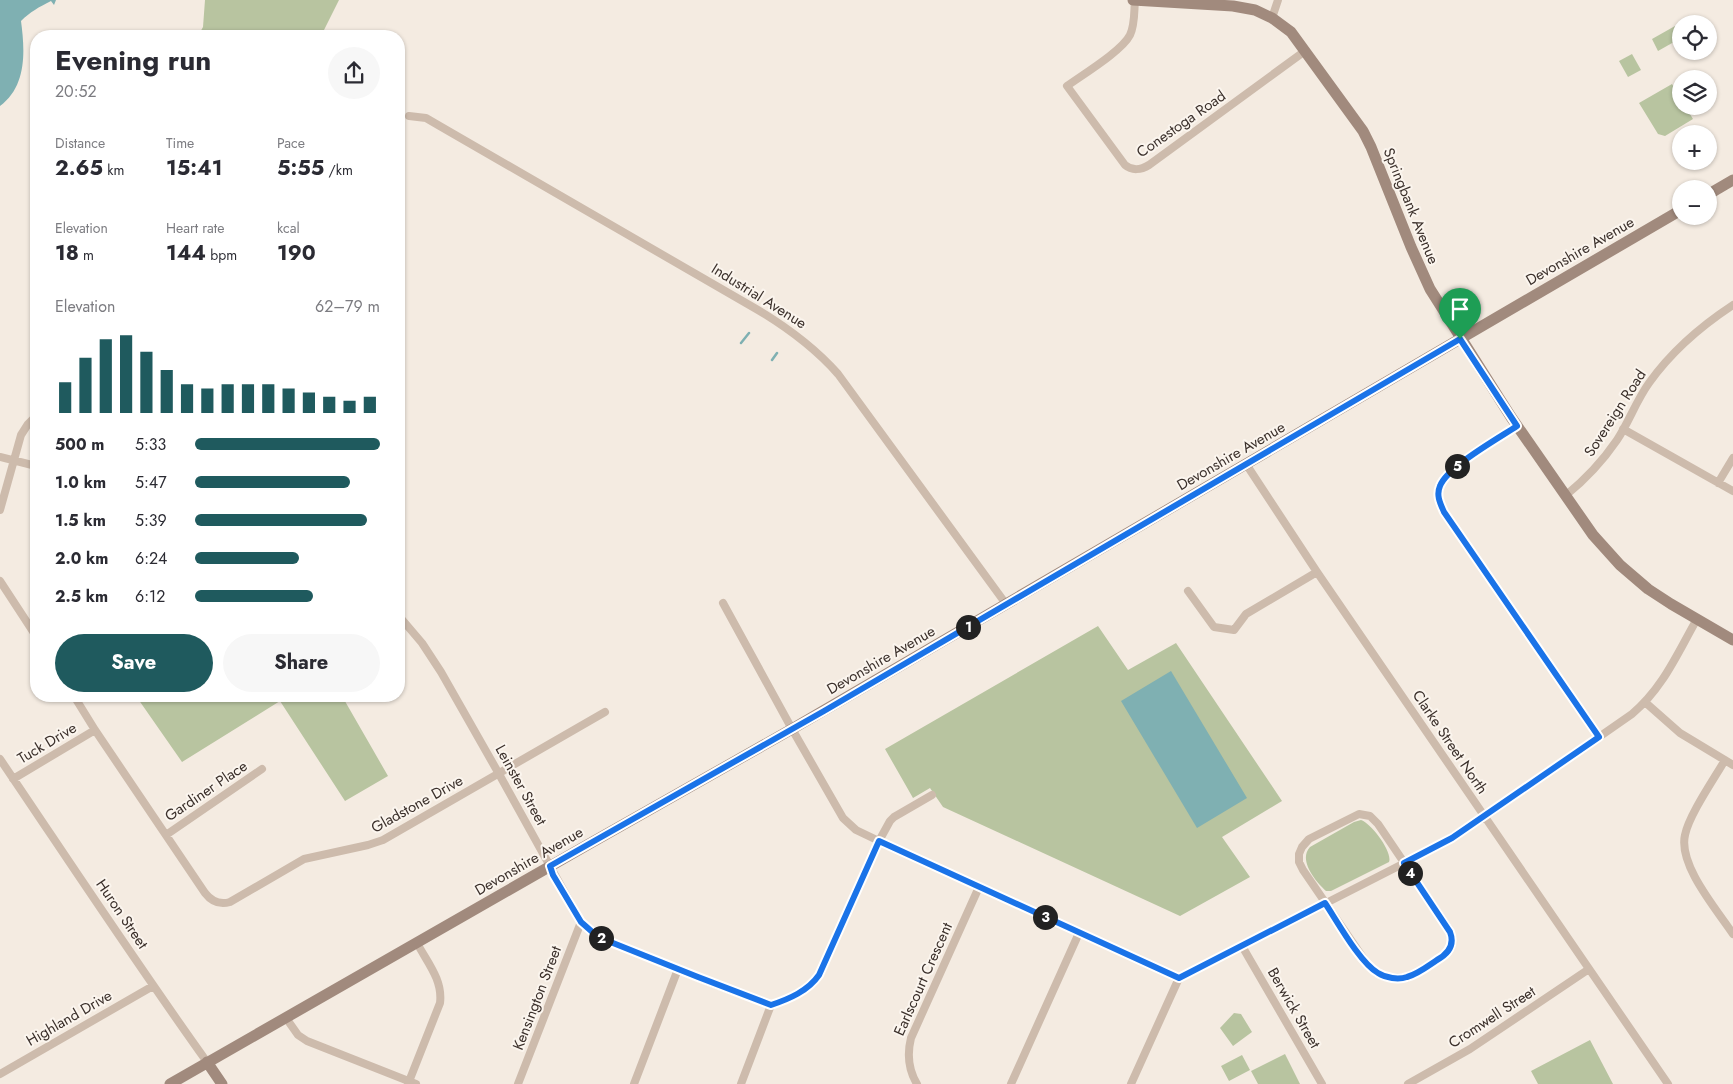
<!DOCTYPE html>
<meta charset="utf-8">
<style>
body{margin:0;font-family:Jost,sans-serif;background:#f7f7f7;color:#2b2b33;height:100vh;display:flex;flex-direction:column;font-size:19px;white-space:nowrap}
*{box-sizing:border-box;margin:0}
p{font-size:16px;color:#7c7c81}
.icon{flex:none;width:28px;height:28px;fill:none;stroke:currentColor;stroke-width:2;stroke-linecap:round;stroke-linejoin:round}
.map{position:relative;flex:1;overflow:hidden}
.sheet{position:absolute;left:30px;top:30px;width:375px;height:672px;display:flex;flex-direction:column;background:#fff;border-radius:20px;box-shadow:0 1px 4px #0004}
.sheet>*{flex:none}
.tools{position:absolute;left:1672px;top:15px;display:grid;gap:10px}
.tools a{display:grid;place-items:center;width:45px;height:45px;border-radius:50%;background:#fff;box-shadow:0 1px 4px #0004;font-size:25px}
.pin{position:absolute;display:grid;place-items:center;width:42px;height:42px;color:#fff;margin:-51px -21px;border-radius:50% 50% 50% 0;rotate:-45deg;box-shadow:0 0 5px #0007}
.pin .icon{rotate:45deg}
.km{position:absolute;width:25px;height:25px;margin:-12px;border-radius:50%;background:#222;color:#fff;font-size:14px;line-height:25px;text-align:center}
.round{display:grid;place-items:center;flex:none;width:52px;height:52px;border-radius:26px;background:#f7f7f7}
.summary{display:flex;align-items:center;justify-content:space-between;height:85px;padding:0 25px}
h1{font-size:28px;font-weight:700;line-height:38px}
.metrics{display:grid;grid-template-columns:repeat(3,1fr);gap:8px;height:85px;padding:5px 25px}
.metrics div{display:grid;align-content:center}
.metrics b{font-size:21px;font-weight:700}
.metrics small{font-size:14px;font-weight:400}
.metrics p{font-size:14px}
.chart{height:140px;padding:10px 25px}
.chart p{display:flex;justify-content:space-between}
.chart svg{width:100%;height:90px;margin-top:5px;stroke:#1f5a5e;stroke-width:6}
.cta{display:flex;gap:10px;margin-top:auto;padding:10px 25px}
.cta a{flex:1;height:58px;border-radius:30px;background:#1f5a5e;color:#fff;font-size:20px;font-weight:700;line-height:58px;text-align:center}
.cta a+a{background:#f7f7f7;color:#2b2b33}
ul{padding:0 25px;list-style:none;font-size:16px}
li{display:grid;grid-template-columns:80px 60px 1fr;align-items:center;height:38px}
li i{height:12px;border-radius:6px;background:#1f5a5e}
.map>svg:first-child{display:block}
.green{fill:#b8c4a0}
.water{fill:#7fb0b2}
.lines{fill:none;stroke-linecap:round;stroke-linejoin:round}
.stream{stroke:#7fb0b2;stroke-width:2.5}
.street{stroke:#cdbbac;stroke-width:8}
.secondary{stroke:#a18a7d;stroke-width:11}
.route-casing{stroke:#fff;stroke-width:10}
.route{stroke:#1a73e8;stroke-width:6}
.labels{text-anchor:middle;stroke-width:4;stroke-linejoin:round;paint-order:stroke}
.street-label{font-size:15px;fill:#3b302b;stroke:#fbf5ee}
</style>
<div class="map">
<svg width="1733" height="1084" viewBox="0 0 1733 1084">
<rect width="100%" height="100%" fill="#f4ebe1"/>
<!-- green -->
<path class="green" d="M205 0H339L321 36H198L203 27Z
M1675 26 1681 38 1658 51 1652 39Z
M1632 54 1641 70 1628 77 1619 61Z
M1672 84 1681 100V106H1685L1693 119 1665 136 1658 134 1639 103Z
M1098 626 1128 670 1176 643 1282 801 1222 837 1250 877 1180 916 943 807 930 788 913 798 885 749Z
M136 696H342L388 776 345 801 280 701 182 762Z
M1361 820C1371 823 1393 852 1389 862L1331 891H1326C1315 881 1298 860 1310 847L1354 822Z
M1234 1013 1241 1014 1252 1032 1233 1046 1220 1028Z
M1590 1040 1613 1084H1538L1531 1071Z
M1285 1054 1300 1084H1258L1251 1071Z
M1242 1055 1250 1070 1229 1081 1221 1066Z"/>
<!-- water -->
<path class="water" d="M0 0H56L54 5 51 1C39 7 30 12 21 21 25 51 27 86 0 106Z
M1171 671 1247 798 1197 828 1121 701Z"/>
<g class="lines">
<!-- stream -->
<path class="stream" d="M741 343 749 333
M772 360 777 353"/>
<!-- street -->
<path class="street" d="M1135 0C1134 11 1135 25 1130 35 1122 51 1082 75 1067 86L1125 165C1132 171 1141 170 1149 165L1305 51
M1272 18 1278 0
M409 116 426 118 438 125 758 310C788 328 815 348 838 374L1006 604
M1517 426C1499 439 1443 469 1439 489 1437 498 1441 504 1444 512L1599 737
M1623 429 1733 491
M0 457 36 466
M1246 464 1317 572 1668 1084
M1718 483 1733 458
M1565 496C1586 479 1602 462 1617 440 1629 422 1636 401 1649 383 1671 352 1701 326 1733 305
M0 510 21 435 28 424 36 416
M0 581 36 636
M1188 591 1214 627 1234 630 1246 614 1317 572
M723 603 792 729 843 818 856 830 879 841 1179 978
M399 616 422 643 441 672 499 774 581 922 598 937 714 984 771 1005
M74 696 95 730 205 893C212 902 220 905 230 902L304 859 368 845 383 840 605 712
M1646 703 1680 733 1733 765
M0 759C69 861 136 963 207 1062
M1725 760C1714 779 1689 815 1685 835 1678 865 1717 910 1733 934
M13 779 95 730
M1359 814 1370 816 1378 824 1449 929 1452 942 1451 947 1443 956 1419 972 1406 978 1385 977 1377 973 1368 965 1303 870 1299 862V854L1302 847 1309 839Z
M166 835 262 769
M1242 946 1322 1084
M771 1005C791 999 810 989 821 972L879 841 890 821 894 817 932 795
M286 1018 298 1035 307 1041 416 1084
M0 1074 153 986
M408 1084 440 1003C443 980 427 962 417 943
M518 1084 581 922
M634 1084 678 969
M741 1084 771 1005
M917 1084C908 1069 907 1054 911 1038L979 887
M1011 1084 1079 933
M1131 1084 1179 978 1438 846 1484 817 1632 714C1663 688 1677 654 1697 619
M1408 1084 1470 1049 1589 969"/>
<!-- secondary -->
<path class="secondary" d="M1133 0 1233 6 1255 10 1272 18 1291 32 1363 131 1371 147 1411 247 1430 289 1511 417 1593 535 1620 565 1648 589 1671 604 1733 640
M1709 194 1733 180
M207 1062 222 1084
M170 1084 589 844 792 729 1681 210"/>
</g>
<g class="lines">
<!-- route casing -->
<g class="route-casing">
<path id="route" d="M1460 339 1517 426C1499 438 1447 467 1440 486 1436 495 1440 503 1444 512L1599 737 1452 838 1404 863 1450 932C1455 945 1448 954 1437 960 1428 966 1418 974 1407 977 1398 980 1386 978 1378 973 1360 963 1337 921 1325 903L1179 978 879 841 819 975C808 991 789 999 771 1005L698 977 598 937 581 922 553 875 550 866 824 711Z"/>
</g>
<!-- route -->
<use href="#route" class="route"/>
</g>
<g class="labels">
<!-- street labels -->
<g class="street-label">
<text transform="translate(1181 124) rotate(-35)" y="5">Conestoga Road</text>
<text transform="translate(1411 206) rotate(68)" y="5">Springbank Avenue</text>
<text transform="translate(1580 251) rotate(-30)" y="5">Devonshire Avenue</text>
<text transform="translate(759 296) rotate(32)" y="5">Industrial Avenue</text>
<text transform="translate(1615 413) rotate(-57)" y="5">Sovereign Road</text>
<text transform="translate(1231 456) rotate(-30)" y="5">Devonshire Avenue</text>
<text transform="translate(881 660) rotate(-30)" y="5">Devonshire Avenue</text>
<text transform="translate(1450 742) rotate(56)" y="5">Clarke Street North</text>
<text transform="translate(47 743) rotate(-31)" y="5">Tuck Drive</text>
<text transform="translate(521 785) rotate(61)" y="5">Leinster Street</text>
<text transform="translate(206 791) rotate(-34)" y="5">Gardiner Place</text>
<text transform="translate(417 804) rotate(-29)" y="5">Gladstone Drive</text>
<text transform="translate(529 861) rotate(-30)" y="5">Devonshire Avenue</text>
<text transform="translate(122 914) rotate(56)" y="5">Huron Street</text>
<text transform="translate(923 979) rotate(-66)" y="5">Earlscourt Crescent</text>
<text transform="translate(537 998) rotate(-69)" y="5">Kensington Street</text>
<text transform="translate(1294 1008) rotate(60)" y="5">Berwick Street</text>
<text transform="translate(1492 1017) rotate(-33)" y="5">Cromwell Street</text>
<text transform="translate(69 1018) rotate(-30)" y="5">Highland Drive</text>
</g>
</g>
</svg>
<div class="tools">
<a><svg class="icon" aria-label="locate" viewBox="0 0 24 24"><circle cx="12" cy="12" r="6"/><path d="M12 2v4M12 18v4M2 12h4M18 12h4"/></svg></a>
<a><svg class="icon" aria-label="layers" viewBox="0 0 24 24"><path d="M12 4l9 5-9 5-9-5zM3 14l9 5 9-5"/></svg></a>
<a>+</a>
<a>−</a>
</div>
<div class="pin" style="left:1460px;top:339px;background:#1e9e55"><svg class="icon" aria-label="arrive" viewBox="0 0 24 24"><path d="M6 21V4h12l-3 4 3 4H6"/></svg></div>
<b class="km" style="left:968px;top:627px">1</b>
<b class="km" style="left:601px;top:938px">2</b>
<b class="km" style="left:1045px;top:917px">3</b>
<b class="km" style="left:1410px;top:873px">4</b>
<b class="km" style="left:1457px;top:466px">5</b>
<section class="sheet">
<div class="summary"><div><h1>Evening run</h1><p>20:52</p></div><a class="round"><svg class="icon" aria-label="share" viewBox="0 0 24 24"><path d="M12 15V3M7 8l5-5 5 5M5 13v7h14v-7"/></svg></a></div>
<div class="metrics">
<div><p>Distance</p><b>2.65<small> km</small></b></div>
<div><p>Time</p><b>15:41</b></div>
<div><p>Pace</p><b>5:55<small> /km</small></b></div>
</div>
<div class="metrics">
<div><p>Elevation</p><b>18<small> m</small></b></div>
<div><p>Heart rate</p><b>144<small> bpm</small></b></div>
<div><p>kcal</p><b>190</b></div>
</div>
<div class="chart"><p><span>Elevation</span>62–79 m</p>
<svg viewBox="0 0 160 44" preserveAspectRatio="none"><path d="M5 44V29M15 44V17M25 44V8M35 44V6M45 44V14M55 44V23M65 44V30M75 44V32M85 44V30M95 44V30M105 44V30M115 44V32M125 44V34M135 44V36M145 44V38M155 44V36"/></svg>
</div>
<ul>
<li><b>500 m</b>5:33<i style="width:100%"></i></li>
<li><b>1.0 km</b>5:47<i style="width:84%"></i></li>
<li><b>1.5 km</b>5:39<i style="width:93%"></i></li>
<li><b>2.0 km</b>6:24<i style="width:56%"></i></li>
<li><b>2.5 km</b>6:12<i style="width:64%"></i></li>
</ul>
<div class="cta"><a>Save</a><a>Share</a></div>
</section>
</div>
